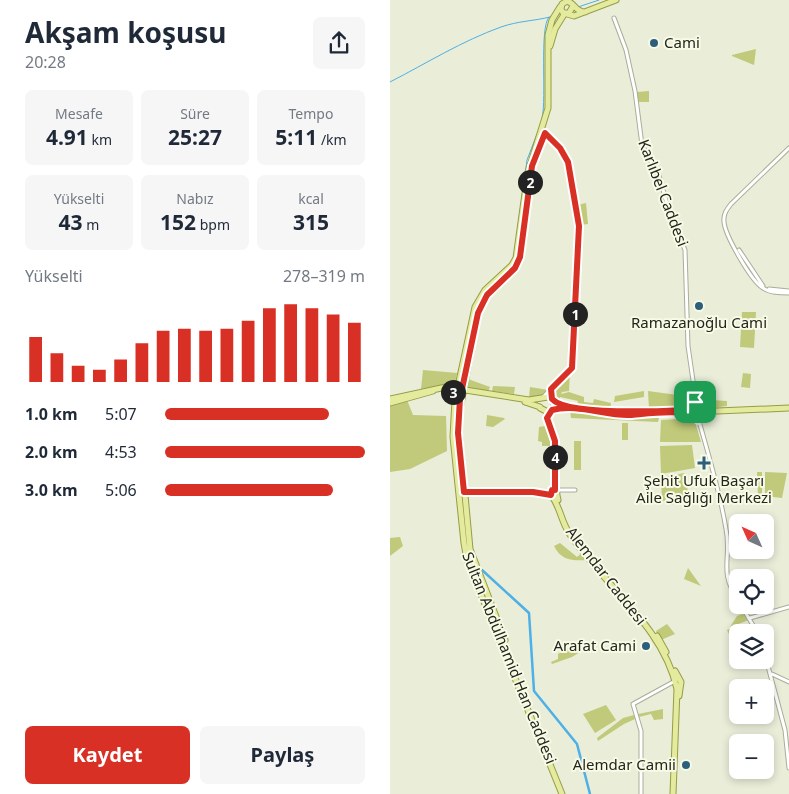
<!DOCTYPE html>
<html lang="tr">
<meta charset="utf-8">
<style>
body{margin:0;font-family:"Noto Sans",sans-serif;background:#f6f6f7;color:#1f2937;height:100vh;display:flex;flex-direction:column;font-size:19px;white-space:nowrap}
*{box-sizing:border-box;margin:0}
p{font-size:16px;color:#747a83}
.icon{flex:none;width:28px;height:28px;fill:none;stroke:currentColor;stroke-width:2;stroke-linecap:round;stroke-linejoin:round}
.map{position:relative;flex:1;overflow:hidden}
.sheet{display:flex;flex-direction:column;background:#fff;width:390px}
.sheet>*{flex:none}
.needle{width:32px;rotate:315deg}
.fabs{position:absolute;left:339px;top:514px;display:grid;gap:10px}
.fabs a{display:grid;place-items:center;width:45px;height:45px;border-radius:8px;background:#fff;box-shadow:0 2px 8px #0003;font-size:25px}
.pin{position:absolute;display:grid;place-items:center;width:42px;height:42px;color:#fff;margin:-21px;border-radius:10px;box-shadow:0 2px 8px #0006}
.km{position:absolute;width:25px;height:25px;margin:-12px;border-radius:50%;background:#222;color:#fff;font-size:14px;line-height:25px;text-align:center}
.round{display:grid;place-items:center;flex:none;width:52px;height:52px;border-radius:8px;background:#f6f6f7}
.overview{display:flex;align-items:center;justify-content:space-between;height:85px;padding:0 25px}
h1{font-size:28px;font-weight:700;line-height:38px}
.metrics{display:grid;grid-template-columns:repeat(3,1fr);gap:8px;height:85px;padding:5px 25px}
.metrics div{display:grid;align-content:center;border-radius:8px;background:#f6f6f7;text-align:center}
.metrics b{font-size:21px;font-weight:700}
.metrics small{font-size:14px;font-weight:400}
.metrics p{font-size:14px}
.chart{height:140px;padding:10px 25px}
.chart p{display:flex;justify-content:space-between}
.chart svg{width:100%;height:90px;margin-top:5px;stroke:#d93025;stroke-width:6}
.action{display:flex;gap:10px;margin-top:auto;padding:10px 25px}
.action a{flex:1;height:58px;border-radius:8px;background:#d93025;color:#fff;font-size:20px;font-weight:700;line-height:58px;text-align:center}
.action a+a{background:#f6f6f7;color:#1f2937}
ul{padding:0 25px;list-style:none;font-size:16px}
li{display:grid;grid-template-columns:80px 60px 1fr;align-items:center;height:38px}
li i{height:12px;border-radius:6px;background:#d93025}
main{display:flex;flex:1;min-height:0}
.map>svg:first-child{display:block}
.green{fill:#c1c97a}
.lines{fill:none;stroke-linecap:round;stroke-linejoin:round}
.stream{stroke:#4db0e6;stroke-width:1}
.canal{stroke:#4db0e6;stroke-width:2.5}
.minor-casing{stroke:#aaad99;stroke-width:5}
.major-casing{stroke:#969d47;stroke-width:7}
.minor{stroke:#fff;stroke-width:3}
.major{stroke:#e5eb9e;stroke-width:5}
.route-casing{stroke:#fff;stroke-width:10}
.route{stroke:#d93025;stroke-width:6}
.poi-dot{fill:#2c5f7c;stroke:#f7fae5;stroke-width:2}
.labels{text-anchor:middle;stroke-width:4;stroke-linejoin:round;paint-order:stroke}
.poi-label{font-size:15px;fill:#24251d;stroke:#f7fae5}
.street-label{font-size:15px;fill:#24251d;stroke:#f7fae5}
</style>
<main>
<section class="sheet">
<div class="overview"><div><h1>Akşam koşusu</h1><p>20:28</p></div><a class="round"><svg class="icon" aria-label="share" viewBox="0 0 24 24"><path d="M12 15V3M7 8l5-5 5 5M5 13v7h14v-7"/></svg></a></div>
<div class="metrics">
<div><p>Mesafe</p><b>4.91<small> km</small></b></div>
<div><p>Süre</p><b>25:27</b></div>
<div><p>Tempo</p><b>5:11<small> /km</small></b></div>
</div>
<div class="metrics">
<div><p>Yükselti</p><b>43<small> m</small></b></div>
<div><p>Nabız</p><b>152<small> bpm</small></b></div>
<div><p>kcal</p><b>315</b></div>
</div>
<div class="chart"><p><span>Yükselti</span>278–319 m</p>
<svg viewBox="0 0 160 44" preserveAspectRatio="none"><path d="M5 44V22M15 44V30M25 44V36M35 44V38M45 44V33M55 44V25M65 44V19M75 44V18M85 44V19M95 44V18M105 44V14M115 44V8M125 44V6M135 44V8M145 44V11M155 44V15"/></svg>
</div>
<ul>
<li><b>1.0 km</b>5:07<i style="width:82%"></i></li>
<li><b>2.0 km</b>4:53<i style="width:100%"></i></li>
<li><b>3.0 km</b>5:06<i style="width:84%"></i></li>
</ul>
<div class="action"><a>Kaydet</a><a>Paylaş</a></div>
</section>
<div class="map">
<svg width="399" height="794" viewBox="0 0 399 794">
<rect width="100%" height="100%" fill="#eaedd8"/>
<!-- green -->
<path class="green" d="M366 49 364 65 342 56V55Z
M259 91V102H248L247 92Z
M196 203 198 224 190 225 187 205Z
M352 312H366L364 348 350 347Z
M33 370 67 373 65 383 31 389Z
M180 372 179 391 172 392 171 394 179 392 194 397V402L203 403 204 399 221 403 220 410 187 405 188 401 170 397 169 401 163 394 164 389Z
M353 373 361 374 360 388 351 387Z
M78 379 100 387 98 392 77 389Z
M103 386 125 387 124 394 102 391Z
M140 387 158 390 151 396 139 397Z
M254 391V397L224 402 225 396Z
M258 391 302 397 304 403 296 408 259 409Z
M17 400 23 415 56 416 57 451 20 469 0 472V406Z
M321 400 337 401V406L321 408Z
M180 410 230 418 264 416 269 418 268 422 181 418Z
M97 415 114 418 115 419 103 427 96 426Z
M304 418 311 442H270L271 420Z
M232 423H238V440H232Z
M155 426 162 446H152V442L148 441 149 427Z
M184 441H191V470H184Z
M302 445 305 468 271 474 270 446Z
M367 472H372V498H368Z
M375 472 397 473 392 498 375 496Z
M294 473 300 501 279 505 278 501H272L271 478Z
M10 537 13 546 0 556V538Z
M170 543 187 557 193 552 199 560C184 561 171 561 164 546Z
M298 568 311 586 294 579Z
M352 614 357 615 359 620 340 627 347 616Z
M277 624 285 634 271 640 266 631Z
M347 626 350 632H348L347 644 344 645 337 630Z
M193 639 198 647 182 657 162 664 161 662 168 659V654Z
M216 705 226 720 205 733 193 714Z
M273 709V719L264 720 261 714 249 717 248 714Z
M244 715 245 719 234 724 208 741 207 738 233 718Z"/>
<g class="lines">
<!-- stream -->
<path class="stream" d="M188 7 209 0
M0 82C37 63 72 41 111 27 128 21 144 21 160 17
M152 119C157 97 149 28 159 17
M128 226 137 160 147 134"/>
<!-- canal -->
<path class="canal" d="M92 570 139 613 144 691 187 744 200 794"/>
<!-- minor casing -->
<g class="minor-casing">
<path id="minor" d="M224 18 236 50 245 91 252 145 269 176 280 214 295 250 298 346 309 422
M399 148 341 204C337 209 333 214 334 222 335 235 361 281 373 288 380 293 390 293 399 293
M349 250 373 286
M379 289 399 291
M153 397 182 368 189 226 178 162 170 147 155 133
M298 410 304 404
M309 421C319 457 330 492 336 529 342 558 328 572 348 599
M165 490H185
M351 605 367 632
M360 618 399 607
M375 655 395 730 399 768
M382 674 399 682
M251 794V731L243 704 285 681"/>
</g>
<!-- major casing -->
<g class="major-casing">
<path id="major" d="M183 6 179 13H173L171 9 172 4 177 1C185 3 185 12 195 12
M170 7 162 20 158 35V108L138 172 126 258 122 265 95 290 85 307 65 400 63 437 74 543 77 560 172 794
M177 14 184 16 226 0
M160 46 165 29 175 13
M0 399 56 387 139 400 158 397 163 400 164 404
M164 401 177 405
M135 402 150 407
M0 403 43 391
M150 408 158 412 175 407 233 415 399 408
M160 411C154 421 163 431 165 441 168 461 163 481 168 500
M310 419 316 412
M74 492H143L161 495C170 506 171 521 179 533 213 585 273 625 287 689L283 794
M267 636 276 652
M115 640 80 549 68 420 88 313 97 295 125 268 129 258
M285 671 291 682 289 696"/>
</g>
<!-- minor -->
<use href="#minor" class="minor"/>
<!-- major -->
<use href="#major" class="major"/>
</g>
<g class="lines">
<!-- route casing -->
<g class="route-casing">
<path id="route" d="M155 133 170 148 178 162 189 226 182 368 161 389 162 399C178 416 273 411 298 410L302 407 305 402 308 420C300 407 255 414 240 415 215 416 187 403 162 410L157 418 165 441V490H162L161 495 143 492H74L68 433 70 398 67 395 65 400 63 392 60 389H72L88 313 97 295 125 268 130 257 142 166Z"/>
</g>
<!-- route -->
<use href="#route" class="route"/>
</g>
<!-- markers -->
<g class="poi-dot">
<circle cx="264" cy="43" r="5"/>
<circle cx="309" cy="306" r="5"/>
<path d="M311.5 455.5h5v5h5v5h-5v5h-5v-5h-5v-5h5z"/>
<circle cx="256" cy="646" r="5"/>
<circle cx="296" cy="765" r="5"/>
</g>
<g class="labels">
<!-- poi labels -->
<g class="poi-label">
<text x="274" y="48" text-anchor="start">Cami</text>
<text x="309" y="328">Ramazanoğlu Cami</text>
<text x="314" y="486">Şehit Ufuk Başarı<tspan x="314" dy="17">Aile Sağlığı Merkezi</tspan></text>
<text x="246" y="651" text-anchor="end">Arafat Cami</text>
<text x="286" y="770" text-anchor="end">Alemdar Camii</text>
</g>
<!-- street labels -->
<g class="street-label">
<text transform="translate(273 193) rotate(69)" y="5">Karlıbel Caddesi</text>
<text transform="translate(216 576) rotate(52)" y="5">Alemdar Caddesi</text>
<text transform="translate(119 658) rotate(68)" y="5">Sultan Abdülhamid Han Caddesi</text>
</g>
</g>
</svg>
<div class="fabs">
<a><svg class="needle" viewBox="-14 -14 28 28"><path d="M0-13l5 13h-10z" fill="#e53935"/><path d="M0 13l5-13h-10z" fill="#747a83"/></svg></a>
<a><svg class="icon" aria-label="locate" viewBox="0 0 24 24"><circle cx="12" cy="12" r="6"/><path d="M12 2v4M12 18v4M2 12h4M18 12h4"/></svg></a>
<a><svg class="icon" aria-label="layers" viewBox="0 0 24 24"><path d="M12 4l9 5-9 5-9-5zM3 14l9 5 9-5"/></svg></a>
<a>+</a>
<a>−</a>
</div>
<div class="pin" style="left:305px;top:402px;background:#1e9e55"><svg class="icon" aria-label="arrive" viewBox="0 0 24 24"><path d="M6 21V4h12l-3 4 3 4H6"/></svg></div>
<b class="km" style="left:185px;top:314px">1</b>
<b class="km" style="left:140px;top:182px">2</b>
<b class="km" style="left:63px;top:392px">3</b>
<b class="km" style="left:165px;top:457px">4</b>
</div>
</main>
